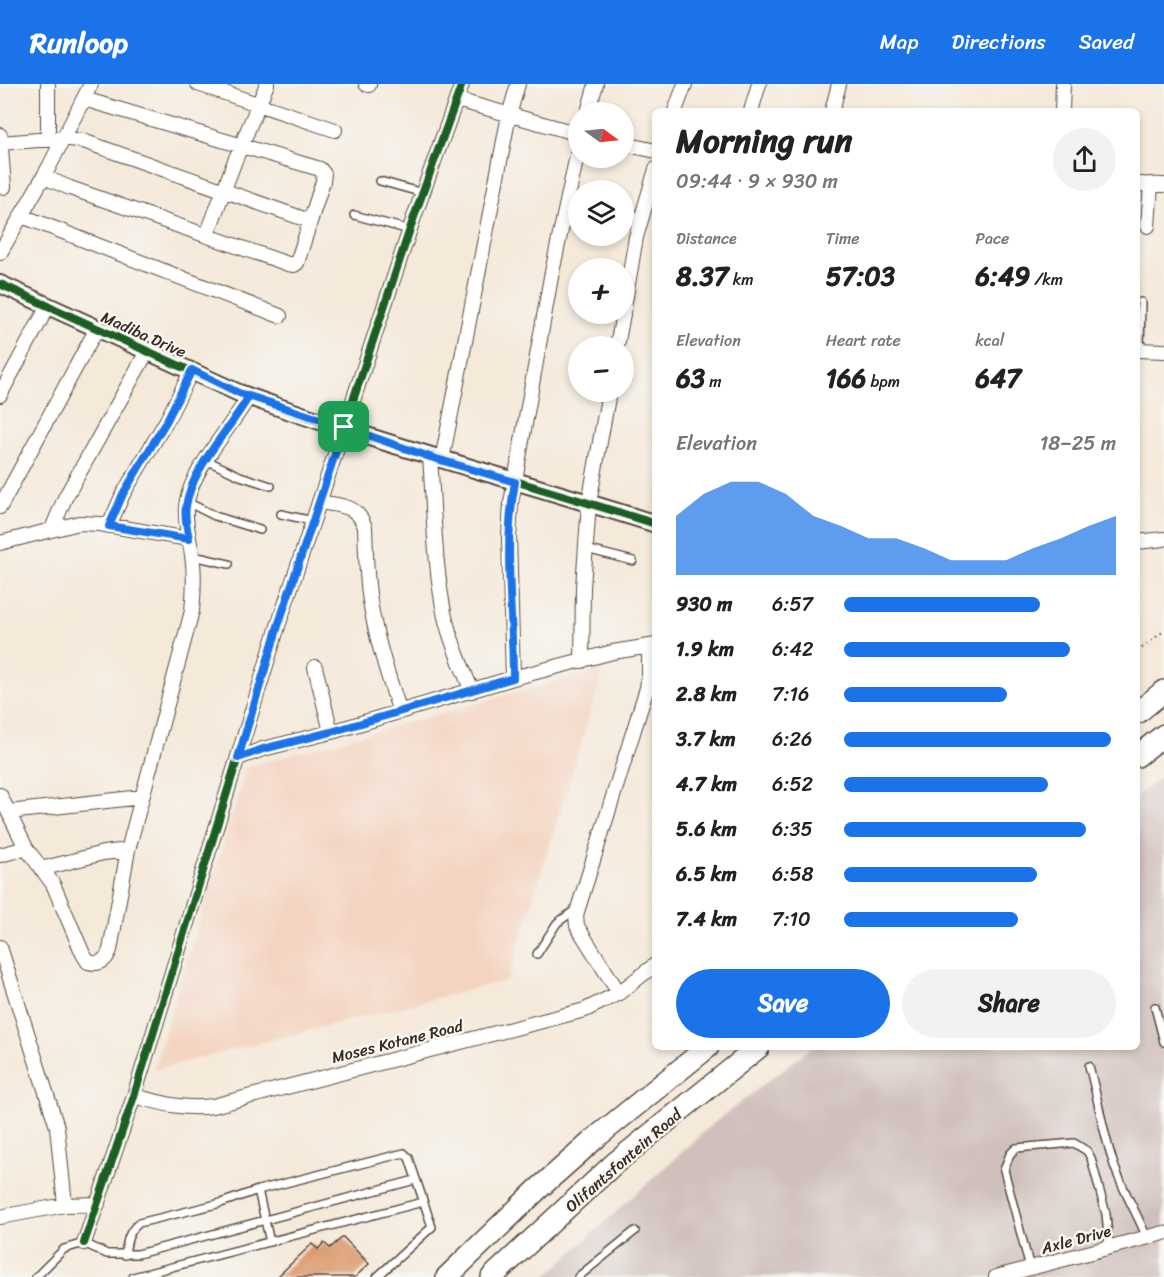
<!DOCTYPE html>
<meta charset="utf-8">
<style>
body{margin:0;font-family:Sriracha,sans-serif;background:#f2f2f2;color:#222;height:100vh;display:flex;flex-direction:column;font-size:22px;white-space:nowrap}
*{box-sizing:border-box;margin:0}
p{font-size:20px;color:#767676}
.icon{flex:none;width:33px;height:33px;fill:none;stroke:currentColor;stroke-width:2;stroke-linecap:round;stroke-linejoin:round}
.map{position:relative;flex:1;overflow:hidden}
.details{position:absolute;left:652px;top:24px;width:488px;height:942px;display:flex;flex-direction:column;background:#fff;border-radius:9px;box-shadow:0 3px 9px #0003}
.details>*{flex:none}
.needle{width:39px;rotate:105deg}
.buttons{position:absolute;left:568px;top:18px;display:grid;gap:12px}
.buttons a{display:grid;place-items:center;width:66px;height:66px;border-radius:50%;background:#fff;box-shadow:0 3px 9px #0003;font-size:30px}
.pin{position:absolute;display:grid;place-items:center;width:51px;height:51px;color:#fff;margin:-26px;border-radius:12px;box-shadow:0 3px 9px #0006}
.round{display:grid;place-items:center;flex:none;width:63px;height:63px;border-radius:32px;background:#f2f2f2}
.summary{display:flex;align-items:center;justify-content:space-between;height:102px;padding:0 24px}
h1{font-size:33px;font-weight:700;line-height:45px}
.figures{display:grid;grid-template-columns:repeat(3,1fr);gap:9px;height:102px;padding:6px 24px}
.figures div{display:grid;align-content:center}
.figures b{font-size:26px;font-weight:700}
.figures small{font-size:16px;font-weight:400}
.figures p{font-size:16px}
.chart{height:168px;padding:12px 24px}
.chart p{display:flex;justify-content:space-between}
.chart svg{width:100%;height:108px;margin-top:6px;fill:#1a73e8;opacity:.7}
.button{display:flex;gap:12px;margin-top:auto;padding:12px 24px}
.button a{flex:1;height:69px;border-radius:36px;background:#1a73e8;color:#fff;font-size:24px;font-weight:700;line-height:69px;text-align:center}
.button a+a{background:#f2f2f2;color:#222}
ul{padding:0 24px;list-style:none;font-size:20px}
li{display:grid;grid-template-columns:96px 72px 1fr;align-items:center;height:45px}
li i{height:15px;border-radius:8px;background:#1a73e8}
header{display:flex;align-items:center;gap:36px;box-sizing:border-box;height:84px;padding:0 30px;background:#1a73e8;color:#fff}
header strong{font-size:28px}
nav{display:flex;gap:33px;margin-inline-start:auto;font-size:21px}
.map>svg:first-child{display:block}
.built{fill:#f4d3c0}
.industrial{fill:#d0c0bc}
.building{fill:#da9568}
.lines{fill:none;stroke-linecap:round;stroke-linejoin:round}
.service-casing{stroke:#57473a;stroke-width:10}
.minor-casing{stroke:#57473a;stroke-width:16}
.tertiary-casing{stroke:#57473a;stroke-width:20}
.primary-casing{stroke:#57473a;stroke-width:24}
.path{stroke:#57473a;stroke-width:2;stroke-dasharray:1.5 4.5;stroke-linecap:butt}
.service{stroke:#fff;stroke-width:7}
.minor{stroke:#fff;stroke-width:14}
.tertiary{stroke:#fff;stroke-width:16}
.primary{stroke:#fff;stroke-width:21}
.cycleway-casing{stroke:#f6f6f2;stroke-width:11}
.cycleway{stroke:#1b5e20;stroke-width:8}
.route-casing{stroke:#fff;stroke-width:12}
.route{stroke:#1a73e8;stroke-width:8}
.labels{text-anchor:middle;stroke-width:5;stroke-linejoin:round;paint-order:stroke}
.street-label{font-size:16px;fill:#3b2a1e;stroke:#f6f6f2}
</style>
<header>
<strong>Runloop</strong>
<nav><a>Map</a><a>Directions</a><a>Saved</a></nav>
</header>
<div class="map">
<svg width="1164" height="1193" viewBox="0 0 1164 1193">
<rect width="100%" height="100%" fill="#f6f6f2"/>
<filter id="ink" filterUnits="userSpaceOnUse"><feTurbulence type="fractalNoise" baseFrequency=".0167" numOctaves="2"/><feDisplacementMap in="SourceGraphic" scale="12" xChannelSelector="R" yChannelSelector="G"/><feConvolveMatrix kernelMatrix="1 2 1 2 8 2 1 2 1" color-interpolation-filters="sRGB"/></filter>
<filter id="wash" filterUnits="userSpaceOnUse"><feTurbulence type="fractalNoise" baseFrequency=".008" numOctaves="4" result="noise"/><feDisplacementMap in="SourceGraphic" scale="24" xChannelSelector="R" yChannelSelector="G"/><feGaussianBlur stdDeviation="1.35" result="paint"/><feColorMatrix in="noise" values="0 0 0 0 0 0 0 0 0 0 0 0 0 0 0 0 0 1.4 0 .05"/><feComposite in="paint" operator="in"/></filter>
<g filter="url(#wash)">
<rect width="100%" height="100%" fill="#f5e9d9"/>
<!-- built -->
<path class="built" d="M604 584 508 896 153 986 247 683Z"/>
<!-- industrial -->
<path class="industrial" d="M1164 691V1193H545L711 1041 812 963H1137V712Z"/>
<g id="blocks">
<!-- building -->
<path class="building" d="M343 1153 369 1180 355 1193H277L312 1160 318 1165 324 1159 330 1164Z"/>
</g>
</g>
<g filter="url(#ink)">
<use href="#blocks" fill-opacity="0" stroke="#57473a" stroke-width="1.5"/>
<g class="lines">
<!-- service casing -->
<g class="service-casing">
<path id="service" d="M380 97 423 109
M354 131 410 146
M1140 266 1141 218
M206 376 240 392 271 402
M187 418 215 432 260 446
M281 430 313 437
M586 465 633 477
M193 472 229 480
M537 870 557 839 575 826
M1155 923 1164 958
M1089 982C1098 1014 1103 1049 1114 1081 1123 1107 1137 1129 1147 1154
M270 1158 258 1106 404 1069 409 1074 432 1143 377 1193
M125 1171C127 1157 128 1148 139 1139L221 1119 258 1106
M1030 1184 1004 1086 1010 1070 1016 1064 1074 1059 1087 1067 1091 1074 1106 1130 1109 1163
M36 1193 64 1165 84 1159 107 1170H138L415 1096
M133 1193 423 1118
M578 1193 635 1147"/>
</g>
<!-- minor casing -->
<g class="minor-casing">
<path id="minor" d="M198 0 335 46
M366 0 369 1
M457 16 579 50
M675 27 685 0
M751 27 759 0
M832 27 839 0
M1062 27 1063 0
M588 28 596 0
M0 51 4 103
M48 55V0
M0 59 64 54 83 57 310 137
M624 60 656 67
M44 93 70 104 288 180 294 181 297 179 323 97 324 90 320 85 84 15
M1137 100 1164 101
M22 132 280 232
M1148 142 1151 100
M207 151 234 79 267 0
M0 169 49 83 91 0
M624 224 636 153 656 85
M617 262 623 230
M1137 266 1164 267
M0 311 48 222
M430 373C434 426 434 481 445 533 451 559 462 583 472 607
M442 376 509 31 518 0
M319 418C340 422 357 420 365 443 366 467 366 492 370 517 376 555 388 592 400 628
M0 423 97 244
M109 442 123 410 167 336 192 286
M52 445 65 414 148 266
M1137 458 1164 455
M0 459 79 439 100 440 189 455
M582 577 583 503 589 419 609 308
M315 583 331 648
M513 594 509 453 511 419 551 193 579 62
M238 674 263 665 331 648 513 594 613 568 656 561
M0 711 26 764 53 800 83 870 88 878C100 881 106 877 110 866L128 766 192 527C194 508 195 490 192 471 190 456 185 441 186 425 187 390 231 344 249 312
M9 728 142 713
M0 771 26 764
M41 785 103 769 128 766
M0 863 57 1043 65 1121
M619 909 577 842 576 831 647 604 649 590V562
M134 1012C161 1019 184 1026 213 1022L585 926 619 909 656 880
M0 1133 65 1121 98 1120
M84 1159 134 1012 278 542 414 133 462 0
M996 1193 1164 1149"/>
</g>
<!-- tertiary casing -->
<g class="tertiary-casing">
<path id="tertiary" d="M0 200 239 309C376 359 517 396 656 440"/>
</g>
<!-- primary casing -->
<g class="primary-casing">
<path id="primary" d="M1137 629 1164 607
M1137 672 1164 651
M447 1193 537 1106 598 1052 708 963
M492 1193 615 1079 759 963"/>
</g>
<!-- path -->
<path class="path" d="M1137 568 1164 547"/>
<!-- service -->
<use href="#service" class="service"/>
<!-- minor -->
<use href="#minor" class="minor"/>
<!-- tertiary -->
<use href="#tertiary" class="tertiary"/>
<!-- primary -->
<use href="#primary" class="primary"/>
<!-- cycleway casing -->
<g class="cycleway-casing">
<path id="cycleway" d="M0 200 239 309C376 359 517 396 656 440
M84 1159 134 1012 278 542 414 133 462 0"/>
</g>
<!-- cycleway -->
<use href="#cycleway" class="cycleway"/>
</g>
</g>
<g class="lines" filter="url(#ink)">
<!-- route casing -->
<g class="route-casing">
<path id="route" d="M344 343 249 312C229 347 192 383 186 422 184 433 187 444 189 455L109 442 123 410 167 336 192 286 239 309 344 343 278 542 238 674 263 665 331 648 513 594C513 529 503 463 515 398L430 373 344 343"/>
</g>
<!-- route -->
<use href="#route" class="route"/>
</g>
<g class="labels">
<!-- street labels -->
<g class="street-label">
<text transform="translate(144 250) rotate(24)" y="6">Madiba Drive</text>
<text transform="translate(397 957) rotate(-14)" y="6">Moses Kotane Road</text>
<text transform="translate(623 1076) rotate(-41)" y="6">Olifantsfontein Road</text>
<text transform="translate(1076 1155) rotate(-15)" y="6">Axle Drive</text>
</g>
</g>
</svg>
<div class="buttons">
<a><svg class="needle" viewBox="-14 -14 28 28"><path d="M0-13l5 13h-10z" fill="#e53935"/><path d="M0 13l5-13h-10z" fill="#767676"/></svg></a>
<a><svg class="icon" aria-label="layers" viewBox="0 0 24 24"><path d="M12 4l9 5-9 5-9-5zM3 14l9 5 9-5"/></svg></a>
<a>+</a>
<a>−</a>
</div>
<div class="pin" style="left:344px;top:343px;background:#1e9e55"><svg class="icon" aria-label="arrive" viewBox="0 0 24 24"><path d="M6 21V4h12l-3 4 3 4H6"/></svg></div>
<section class="details">
<div class="summary"><div><h1>Morning run</h1><p>09:44 · 9 × 930 m</p></div><a class="round"><svg class="icon" aria-label="share" viewBox="0 0 24 24"><path d="M12 15V3M7 8l5-5 5 5M5 13v7h14v-7"/></svg></a></div>
<div class="figures">
<div><p>Distance</p><b>8.37<small> km</small></b></div>
<div><p>Time</p><b>57:03</b></div>
<div><p>Pace</p><b>6:49<small> /km</small></b></div>
</div>
<div class="figures">
<div><p>Elevation</p><b>63<small> m</small></b></div>
<div><p>Heart rate</p><b>166<small> bpm</small></b></div>
<div><p>kcal</p><b>647</b></div>
</div>
<div class="chart"><p><span>Elevation</span>18–25 m</p>
<svg viewBox="0 0 160 44" preserveAspectRatio="none"><path d="M0 44V20L10 11L20 6L30 6L40 11L50 20L60 24L70 29L80 29L90 33L100 38L110 38L120 38L130 33L140 29L150 24L160 20V44z"/></svg>
</div>
<ul>
<li><b>930 m</b>6:57<i style="width:72%"></i></li>
<li><b>1.9 km</b>6:42<i style="width:83%"></i></li>
<li><b>2.8 km</b>7:16<i style="width:60%"></i></li>
<li><b>3.7 km</b>6:26<i style="width:98%"></i></li>
<li><b>4.7 km</b>6:52<i style="width:75%"></i></li>
<li><b>5.6 km</b>6:35<i style="width:89%"></i></li>
<li><b>6.5 km</b>6:58<i style="width:71%"></i></li>
<li><b>7.4 km</b>7:10<i style="width:64%"></i></li>
</ul>
<div class="button"><a>Save</a><a>Share</a></div>
</section>
</div>
